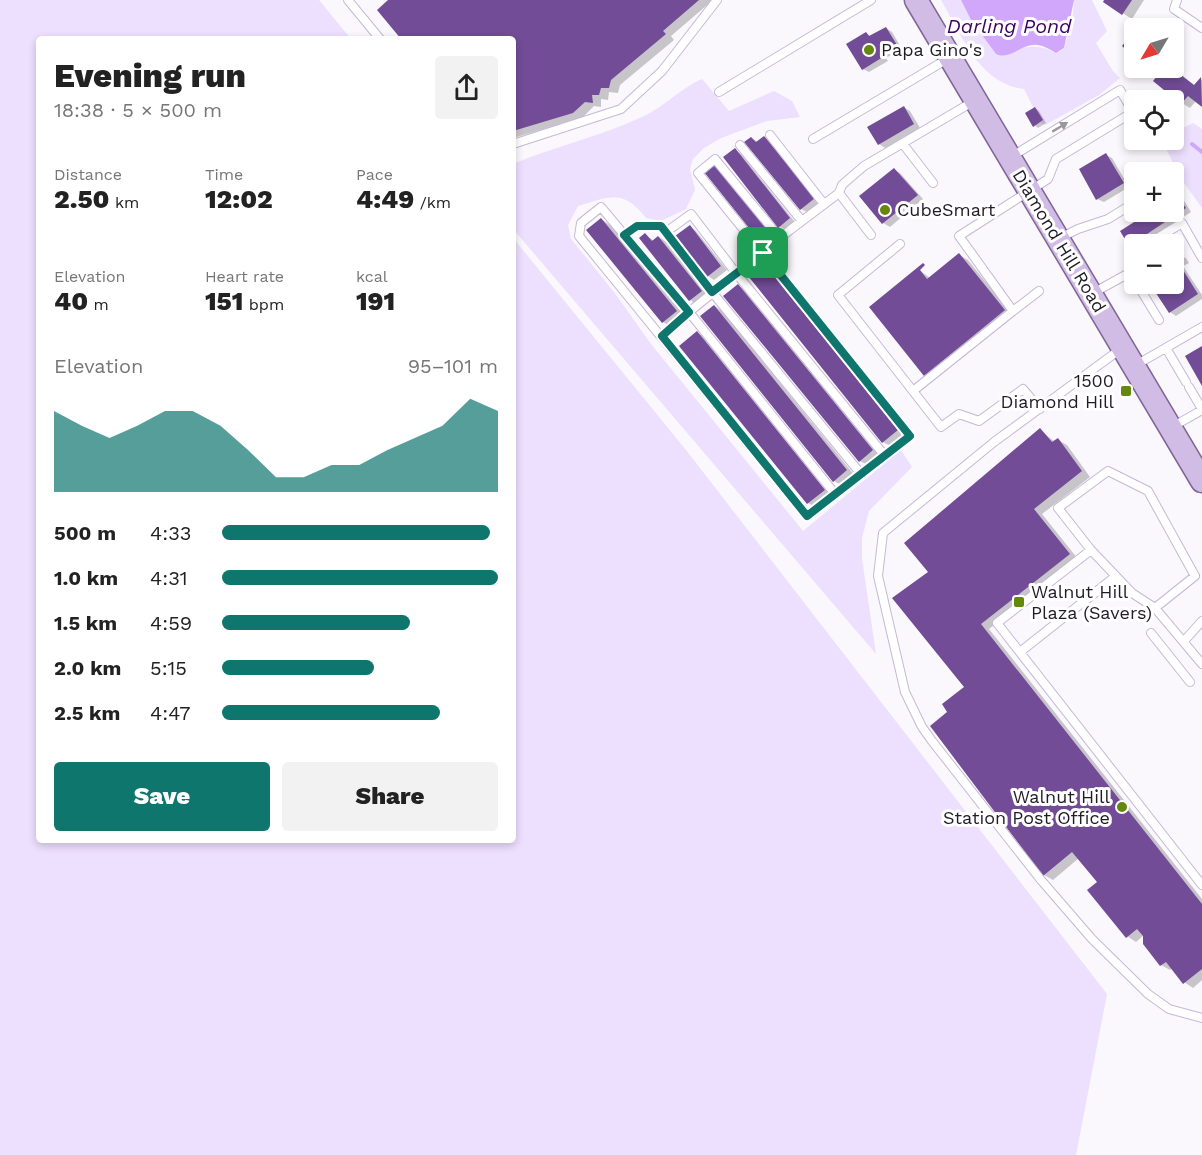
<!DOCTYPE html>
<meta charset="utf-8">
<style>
body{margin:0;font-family:"Work Sans",sans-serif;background:#f2f2f2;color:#222;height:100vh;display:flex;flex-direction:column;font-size:22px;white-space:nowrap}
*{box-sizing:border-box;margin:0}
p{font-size:20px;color:#767676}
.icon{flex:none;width:33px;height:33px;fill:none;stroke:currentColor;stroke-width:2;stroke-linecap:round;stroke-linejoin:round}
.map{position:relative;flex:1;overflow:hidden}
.panel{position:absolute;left:36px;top:36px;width:480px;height:807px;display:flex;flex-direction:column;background:#fff;border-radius:6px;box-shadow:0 3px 9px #0003}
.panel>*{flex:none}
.needle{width:39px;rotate:232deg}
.tools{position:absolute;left:1124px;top:18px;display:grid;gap:12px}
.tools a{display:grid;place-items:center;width:60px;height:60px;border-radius:6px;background:#fff;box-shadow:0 3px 9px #0003;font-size:30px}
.pin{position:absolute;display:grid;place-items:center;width:51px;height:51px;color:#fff;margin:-26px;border-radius:12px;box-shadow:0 3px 9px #0006}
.round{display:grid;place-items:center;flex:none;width:63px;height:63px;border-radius:6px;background:#f2f2f2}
.headline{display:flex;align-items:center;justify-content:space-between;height:102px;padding:0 18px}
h1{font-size:33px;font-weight:800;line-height:45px}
.figures{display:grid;grid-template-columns:repeat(3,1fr);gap:9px;height:102px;padding:6px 18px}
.figures div{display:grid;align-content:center}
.figures b{font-size:26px;font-weight:800}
.figures small{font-size:16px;font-weight:400}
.figures p{font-size:16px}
.chart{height:168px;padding:12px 18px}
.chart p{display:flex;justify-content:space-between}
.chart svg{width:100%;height:108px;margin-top:6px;fill:#0f766e;opacity:.7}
.action{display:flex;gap:12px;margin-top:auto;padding:12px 18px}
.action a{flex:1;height:69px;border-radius:6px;background:#0f766e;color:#fff;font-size:24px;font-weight:800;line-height:69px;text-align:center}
.action a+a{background:#f2f2f2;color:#222}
ul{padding:0 18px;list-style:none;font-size:20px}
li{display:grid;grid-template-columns:96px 72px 1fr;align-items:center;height:45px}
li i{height:15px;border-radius:8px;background:#0f766e}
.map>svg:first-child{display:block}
.green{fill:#eddffe}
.water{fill:#d0a7fa}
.shadow{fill:#0003}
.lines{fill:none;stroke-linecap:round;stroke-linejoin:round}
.stream{stroke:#d0a7fa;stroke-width:4}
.building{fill:#724c97}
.lane-casing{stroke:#c6b8d7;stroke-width:10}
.primary-casing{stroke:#7e6697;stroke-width:25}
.lane{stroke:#fff;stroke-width:8}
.primary{stroke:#d0bce5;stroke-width:22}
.oneway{fill:#9b989d}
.route-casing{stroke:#fff;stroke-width:12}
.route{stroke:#0f766e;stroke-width:8}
.poi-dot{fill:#64880b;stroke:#fff;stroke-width:2}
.labels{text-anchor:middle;stroke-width:6;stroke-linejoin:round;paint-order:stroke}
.poi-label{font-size:18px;fill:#201b26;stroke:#fff;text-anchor:start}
.street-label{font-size:18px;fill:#201b26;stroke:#fff}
.water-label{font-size:20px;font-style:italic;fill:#3f0065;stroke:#fff}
</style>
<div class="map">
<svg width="1202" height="1155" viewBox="0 0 1202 1155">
<rect width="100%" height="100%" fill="#faf7fd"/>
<!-- green -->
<path class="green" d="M0 0H319L351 39H39V840H513V238L686 450 1107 994 1076 1155H0Z
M941 0H961L971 20 996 54C1019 49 1033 41 1056 53L1064 49 1073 14 1074 0H1092L1107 31 1096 43 1113 71 1120 78 1099 95 1045 125 1041 123 1024 89C979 84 961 34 941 0Z
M702 79 729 111 774 91 792 101 800 117 767 121 721 138 704 148 693 159 690 169 695 190 686 209 661 221 646 218C622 188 610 197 578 206L568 225 571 239 614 292 651 344 803 531 901 450 912 467 869 511 862 538V559L876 654 513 229V164C556 146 602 136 644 116 665 106 681 88 702 79Z
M1193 123 1202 129V208L1179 176 1162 140H1173V133Z"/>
<!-- water -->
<path class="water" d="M961 0H1074L1064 48 1056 53C1049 49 1041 44 1033 45 1019 46 1010 60 996 54L971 20Z"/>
<!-- shadow -->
<path class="shadow" d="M391 0H713L671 36 674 40 620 85 618 93 609 92 608 100 601 99V107L594 106 582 118 513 138V39H403Z
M1106 0H1144L1132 19 1105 2Z
M886 28 892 32 902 49 886 58 888 61 869 72 863 69 866 33 872 37Z
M1173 58 1180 64 1175 70 1195 86 1202 79V105L1196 101 1190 108 1182 103 1159 75 1150 68H1173Z
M903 107 910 111 920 128 885 148 879 144Z
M1035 108 1039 111 1046 123 1038 128 1035 125Z
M765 137 771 141 820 202 807 212 801 209 751 138 758 142Z
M735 150 741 154 795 222 786 230 779 226Z
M1106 155 1112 158 1129 187 1104 202 1097 199Z
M721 170 777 239 768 246 762 242Z
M894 170 900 173 923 199 890 227 883 223Z
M1176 196 1183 199 1191 212 1142 244H1134V247L1130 245 1122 232 1152 212H1173V198Z
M601 219 610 225 685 316 671 327 663 322Z
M690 227 696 231 727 270 714 280 708 276Z
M646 235 654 241 659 237 665 241 708 295 696 304 690 300Z
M1173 248 1179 256 1186 258 1189 263 1183 266 1202 295V299L1176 316 1170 312 1151 284H1173Z
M959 255 968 260 1013 316 934 380 925 374 918 269 930 278Z
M765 266 774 272 906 436 892 447 883 442 751 278Z
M738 286 747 291 881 455 869 466 860 461Z
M715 306 723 312 855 476 843 486 834 481Z
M697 333 706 338 833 496 817 508 808 503 681 346Z
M1040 430 1055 442 1058 440 1067 445 1090 477 1042 514 1078 559 989 629 1202 899V980L1193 988 1184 982 1173 968 1170 970 1161 965 1144 944V935L1136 942 1127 936 1099 882 1079 858 1053 880 1044 875 949 712 966 687 930 572Z"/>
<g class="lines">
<!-- stream -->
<path class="stream" d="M1192 144 1202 152"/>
</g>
<!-- building -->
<path class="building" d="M388 0H699L663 31 666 34 611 80 609 88H601L599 95H592L593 103 585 102 573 113 513 131V39H401L377 10Z
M1104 0H1132L1122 15 1103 2Z
M886 27 897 45 881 54 883 57 862 70 846 44 866 32 869 36Z
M1134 31V57L1122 46Z
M1147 68H1172L1194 85 1201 77 1202 107 1188 96 1181 104 1153 81 1157 76Z
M904 106 914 124 878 145 867 127Z
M1035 107 1043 120 1033 127 1025 113Z
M764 136 815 198 800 210 744 142 751 137 756 142Z
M735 148 790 218 778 228 723 157Z
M1106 153 1124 183 1096 200 1079 169Z
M715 164 771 235 761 243 704 172Z
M894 168 918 195 882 224 859 196Z
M1176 194 1186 208 1129 246 1120 231 1150 212H1173V196Z
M601 218 677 311 662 323 586 230Z
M690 225 721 266 707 277 675 236Z
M645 233 652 241 658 236 702 291 689 301 639 238Z
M1173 252 1176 256 1180 253 1184 259 1178 262 1198 294 1169 313 1150 284H1173Z
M959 253 1005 310 924 376 869 307 923 263 925 265 920 270 927 279Z
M765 265 898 430 882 443 749 277Z
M738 284 873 450 859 462 723 296Z
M714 305 847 470 833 482 700 316Z
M697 331 825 490 807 504 679 346Z
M1202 346V386L1185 356Z
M1040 428 1052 442 1058 438 1082 471 1034 509 1070 554 981 624 1202 904V969L1183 984 1166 962 1160 966 1143 944V936L1137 929 1126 938 1087 890 1097 882 1072 852 1043 876 930 726 947 712 942 704 964 687 892 598 928 572 904 543Z"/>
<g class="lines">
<!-- lane casing -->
<g class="lane-casing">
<path id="lane" d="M348 0 380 39
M1177 0 1174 9 1202 28
M719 92 871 0
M770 135 824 204
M813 139 949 58
M513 144 621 109 662 71 717 0
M903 144 933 183
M740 145 802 221
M624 235 637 226H661L712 292 861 474
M871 235 839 193 842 185 864 166 974 101
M780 238 715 159 698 173 910 436 885 456
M1060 238 1078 229 1108 219 1134 203
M900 244 838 295 941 427 959 414 979 421 1023 389 1040 409
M1148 244 1182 223 1202 258
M1137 284 1159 320
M1093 293 1131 272 1134 278
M1013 311 1039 291
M662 336 689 312 601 207 581 223 579 236 807 516 885 456 736 273 691 214 666 232
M1122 348 994 442 883 533 878 576 905 692 922 727 932 741 1041 880 1092 939 1148 994 1169 1009 1202 1018
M1166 348 1186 382
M1136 365 1202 327
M1189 387 1202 409
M913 391 1013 311 959 236 1048 179 1056 159 1133 112 1120 90 1011 157
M1172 427 1202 410
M835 494 689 312 790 230 839 193
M1091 550 997 623 1202 885
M1155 608 1195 576 1148 491 1108 471 1058 508 1091 550 1132 593 1155 608 1202 664
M1151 633 1190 682
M1184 641 1202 621
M1020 652 1116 576"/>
</g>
<!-- primary casing -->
<g class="primary-casing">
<path id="primary" d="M916 0 1202 481"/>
</g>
<!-- lane -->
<use href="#lane" class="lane"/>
<!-- primary -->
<use href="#primary" class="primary"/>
</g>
<!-- one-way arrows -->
<defs><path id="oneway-solid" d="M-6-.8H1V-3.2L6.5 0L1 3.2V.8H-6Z" transform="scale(1.5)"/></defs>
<use class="oneway" href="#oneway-solid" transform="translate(1060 127) rotate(-31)"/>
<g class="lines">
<!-- route casing -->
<g class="route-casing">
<path id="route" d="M637 226H661L712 292 763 253 910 436 807 516 662 336 689 312 624 235Z"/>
</g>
<!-- route -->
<use href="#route" class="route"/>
</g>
<!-- markers -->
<g class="poi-dot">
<circle cx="869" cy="50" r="6"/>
<circle cx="885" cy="210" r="6"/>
<rect x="1120" y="385" width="12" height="12" rx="3"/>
<rect x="1013" y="596" width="12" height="12" rx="3"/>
<circle cx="1122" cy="807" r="6"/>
</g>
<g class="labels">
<!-- poi labels -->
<g class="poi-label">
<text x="881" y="56">Papa Gino's</text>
<text x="897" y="216">CubeSmart</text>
<text x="1114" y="387" text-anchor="end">1500<tspan x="1114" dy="21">Diamond Hill</tspan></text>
<text x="1031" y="598">Walnut Hill<tspan x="1031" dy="21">Plaza (Savers)</tspan></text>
<text x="1110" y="803" text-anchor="end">Walnut Hill<tspan x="1110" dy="21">Station Post Office</tspan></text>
</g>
<!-- street labels -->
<g class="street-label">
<text transform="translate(1059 241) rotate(59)" y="6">Diamond Hill Road</text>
</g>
<!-- water labels -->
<g class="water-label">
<text x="1009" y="33">Darling Pond</text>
</g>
</g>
</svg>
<div class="tools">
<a><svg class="needle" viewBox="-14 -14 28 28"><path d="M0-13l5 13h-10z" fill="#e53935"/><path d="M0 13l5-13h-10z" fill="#767676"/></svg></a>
<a><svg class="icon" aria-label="locate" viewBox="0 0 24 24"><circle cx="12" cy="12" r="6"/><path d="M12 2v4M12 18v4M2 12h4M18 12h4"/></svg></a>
<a>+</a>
<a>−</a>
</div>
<div class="pin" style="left:763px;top:253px;background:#1e9e55"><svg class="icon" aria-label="arrive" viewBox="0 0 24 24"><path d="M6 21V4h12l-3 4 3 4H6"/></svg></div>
<section class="panel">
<div class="headline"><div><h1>Evening run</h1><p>18:38 · 5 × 500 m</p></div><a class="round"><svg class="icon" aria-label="share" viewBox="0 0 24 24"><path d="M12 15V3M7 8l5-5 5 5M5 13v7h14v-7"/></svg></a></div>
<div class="figures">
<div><p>Distance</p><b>2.50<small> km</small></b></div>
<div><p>Time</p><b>12:02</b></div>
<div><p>Pace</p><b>4:49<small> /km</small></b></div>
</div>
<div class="figures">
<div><p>Elevation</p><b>40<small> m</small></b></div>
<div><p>Heart rate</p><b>151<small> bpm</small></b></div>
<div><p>kcal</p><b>191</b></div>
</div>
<div class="chart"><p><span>Elevation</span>95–101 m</p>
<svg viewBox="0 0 160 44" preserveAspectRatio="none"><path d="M0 44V11L10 17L20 22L30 17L40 11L50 11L60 17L70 27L80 38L90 38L100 33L110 33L120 27L130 22L140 17L150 6L160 11V44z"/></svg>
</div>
<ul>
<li><b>500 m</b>4:33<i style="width:97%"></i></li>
<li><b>1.0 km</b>4:31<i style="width:100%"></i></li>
<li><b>1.5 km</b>4:59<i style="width:68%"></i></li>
<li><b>2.0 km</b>5:15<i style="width:55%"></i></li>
<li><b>2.5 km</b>4:47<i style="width:79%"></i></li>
</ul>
<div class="action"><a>Save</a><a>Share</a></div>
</section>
</div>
